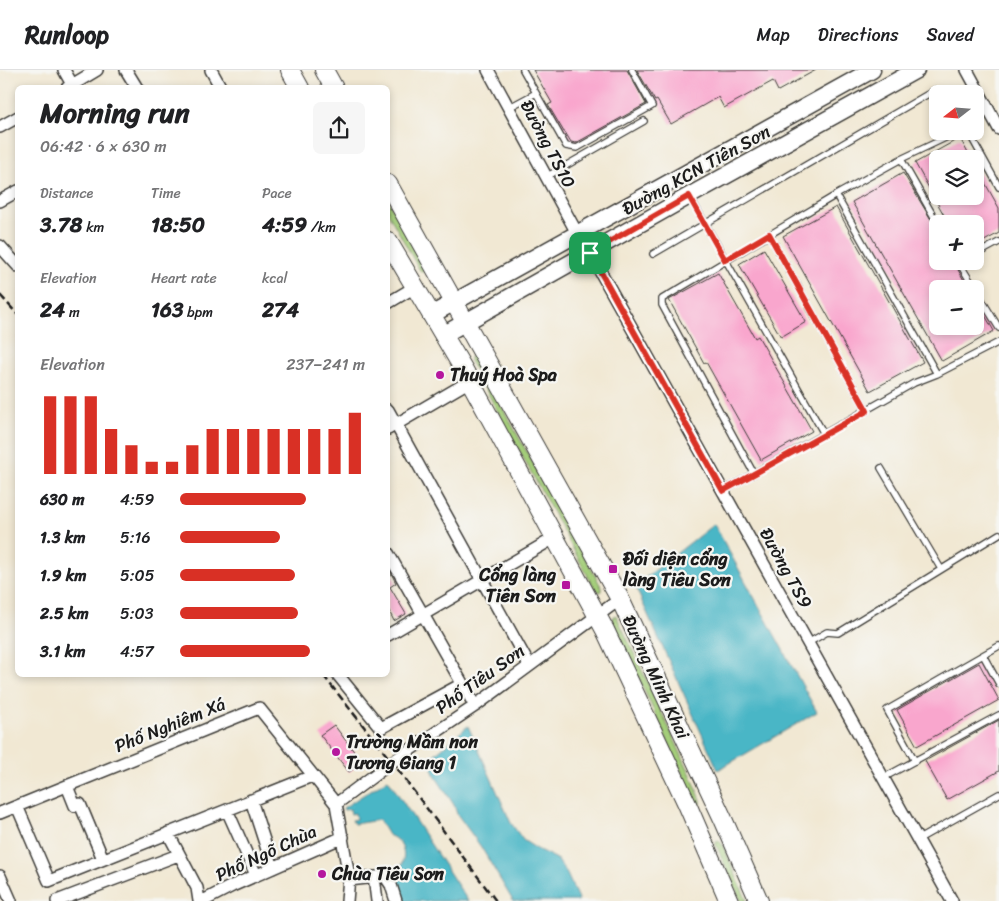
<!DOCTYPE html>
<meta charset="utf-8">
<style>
body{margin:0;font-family:Sriracha,sans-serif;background:#f6f6f6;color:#202124;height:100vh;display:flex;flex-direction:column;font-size:19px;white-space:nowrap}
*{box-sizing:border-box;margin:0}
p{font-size:16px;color:#757577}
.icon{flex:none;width:28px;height:28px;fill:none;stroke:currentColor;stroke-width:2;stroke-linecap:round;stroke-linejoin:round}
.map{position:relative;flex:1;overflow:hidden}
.drawer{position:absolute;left:15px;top:15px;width:375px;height:592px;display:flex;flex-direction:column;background:#fff;border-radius:8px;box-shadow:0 2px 8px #0003}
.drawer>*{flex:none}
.needle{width:32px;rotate:253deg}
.controls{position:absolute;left:929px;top:15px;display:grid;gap:10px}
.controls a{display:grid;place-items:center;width:55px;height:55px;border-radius:8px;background:#fff;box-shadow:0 2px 8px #0003;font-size:25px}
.pin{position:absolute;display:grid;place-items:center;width:42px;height:42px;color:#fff;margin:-21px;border-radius:10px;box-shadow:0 2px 8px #0006}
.round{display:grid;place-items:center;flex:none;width:52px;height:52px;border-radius:8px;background:#f6f6f6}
.head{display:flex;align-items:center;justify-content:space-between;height:85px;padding:0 25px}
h1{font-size:28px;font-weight:700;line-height:38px}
.stats{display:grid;grid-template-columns:repeat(3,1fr);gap:8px;height:85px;padding:5px 25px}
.stats div{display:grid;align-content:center}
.stats b{font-size:21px;font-weight:700}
.stats small{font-size:14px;font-weight:400}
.stats p{font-size:14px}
.chart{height:140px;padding:10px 25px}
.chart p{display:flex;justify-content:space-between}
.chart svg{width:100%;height:90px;margin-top:5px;stroke:#d93025;stroke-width:6}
ul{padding:0 25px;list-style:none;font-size:16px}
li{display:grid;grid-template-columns:80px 60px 1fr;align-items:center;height:38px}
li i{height:12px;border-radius:6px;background:#d93025}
header{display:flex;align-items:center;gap:30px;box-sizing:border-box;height:70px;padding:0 25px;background:#fff;border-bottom:1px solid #e0e0e0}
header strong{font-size:24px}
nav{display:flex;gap:28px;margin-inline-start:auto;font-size:18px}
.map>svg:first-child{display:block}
.green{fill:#a4ce7a;stroke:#60754b}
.water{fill:#4ab6c6;stroke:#336971}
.building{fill:#f9a6cd}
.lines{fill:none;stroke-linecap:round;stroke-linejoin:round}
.lane-casing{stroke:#3c3b37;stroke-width:8}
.street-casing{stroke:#3c3b37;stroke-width:14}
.secondary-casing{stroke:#3c3b37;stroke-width:19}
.primary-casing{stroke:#3c3b37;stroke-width:20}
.lane{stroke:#fff;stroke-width:5.5}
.street{stroke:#fff;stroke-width:11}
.secondary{stroke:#fff;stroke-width:16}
.primary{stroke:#fff;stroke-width:18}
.rail{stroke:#1c1c1c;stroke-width:2.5;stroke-dasharray:8 4;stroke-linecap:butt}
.route-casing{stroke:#fff;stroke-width:10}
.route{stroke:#d93025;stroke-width:6}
.poi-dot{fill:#b5179e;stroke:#f6f6f2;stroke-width:2}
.labels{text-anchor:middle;stroke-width:4.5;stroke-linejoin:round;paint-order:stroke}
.street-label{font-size:18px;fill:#1c1c1c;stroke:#f6f6f2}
.poi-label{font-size:18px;font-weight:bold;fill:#1c1c1c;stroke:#f6f6f2;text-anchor:start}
</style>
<header>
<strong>Runloop</strong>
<nav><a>Map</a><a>Directions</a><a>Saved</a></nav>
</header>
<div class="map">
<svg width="999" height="831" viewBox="0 0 999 831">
<rect width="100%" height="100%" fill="#f6f6f2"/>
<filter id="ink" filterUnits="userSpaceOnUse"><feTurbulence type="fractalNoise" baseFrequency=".02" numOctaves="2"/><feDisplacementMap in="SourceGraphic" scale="10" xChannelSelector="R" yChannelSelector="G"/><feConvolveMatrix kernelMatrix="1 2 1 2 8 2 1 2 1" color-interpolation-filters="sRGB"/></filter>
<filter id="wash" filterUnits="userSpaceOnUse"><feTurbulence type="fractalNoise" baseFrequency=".0096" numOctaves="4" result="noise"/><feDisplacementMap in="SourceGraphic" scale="20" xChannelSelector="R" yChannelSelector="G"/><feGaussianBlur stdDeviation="1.12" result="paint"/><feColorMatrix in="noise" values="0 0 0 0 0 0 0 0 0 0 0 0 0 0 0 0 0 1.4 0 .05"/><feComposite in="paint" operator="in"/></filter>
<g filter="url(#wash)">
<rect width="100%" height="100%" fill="#f1e8d3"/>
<!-- green -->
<path class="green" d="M388 130 426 199 425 201 421 202 418 197 388 143Z
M474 286 602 518V521L600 522 595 519 470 291V287Z
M616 545 691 705 701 730V734L696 733 612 550 613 547Z
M719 771 722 774 747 831H741L716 775V772Z"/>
<!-- water -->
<path class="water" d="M714 454 817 642 718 700 635 516Z
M468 656 511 753 523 770 537 779 557 789 567 804 579 831H513L481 777 457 744 454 735 434 704 429 689Z
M388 709 468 831H403L395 806C407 793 408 772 388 765L379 750 354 754 352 750 356 749 355 743 351 744 350 739 344 740 343 738Z"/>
<g id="blocks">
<!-- building -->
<path class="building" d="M533 0H627L646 34 576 73 571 72 565 62H564L548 35 552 33Z
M637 0H816L778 21 773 11 724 38 718 27 671 54 657 30 655 31Z
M960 68 971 89H938V126H975V95L999 138V163L975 176V154H949L915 93Z
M903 103 938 161V191H953L969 219H938V256H975V228L994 261 942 291 852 132Z
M836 137 923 292 870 321 783 166Z
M764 179 806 252 781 267 739 194Z
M718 203 755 268 758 266 812 361 761 390 706 292 704 293 669 230Z
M388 497 396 513 390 517 406 544 394 551 388 539Z
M979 593 999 630 917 676 897 640Z
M999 650V701L947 730 925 691Z
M334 655 362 692 349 702 320 665Z"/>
</g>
</g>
<g filter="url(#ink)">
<use href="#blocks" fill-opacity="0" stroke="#3c3b37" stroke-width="1"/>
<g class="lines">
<!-- lane casing -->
<g class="lane-casing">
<path id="lane" d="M523 0 536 23
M508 38 536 23 566 76 577 78 652 36 632 0
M967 61 969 63 999 117
M901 89 938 154
M546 107 644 51
M836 125 937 304
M690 127 824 364
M769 164 867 341
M653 184 935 20
M975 185 999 172
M958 191 999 258
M881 398 941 499
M754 404 662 235V229L836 125 901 89 960 61
M723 421 914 313 937 304 999 272
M808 573 827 562 838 563 999 464
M999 576 983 585 999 614
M915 691 887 640 983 585
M883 708 999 645
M917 770 999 724"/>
</g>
<!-- street casing -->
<g class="street-casing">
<path id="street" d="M64 0 74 18
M126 0 137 18
M211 0 221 18
M488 0 577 163
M967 0 999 59
M67 18 97 0
M0 57 18 47
M0 131 18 121
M0 176 18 196
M590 183 952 831
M388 233 415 217
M388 340 529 595
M388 359 470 311
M388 483 475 636
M388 565 556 467
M338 605 381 658 462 614
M67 716 75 736 80 734 103 789
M251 730 273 798
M336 734 392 692 475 636 620 529
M17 736 49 811 312 706
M227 740 256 805
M0 743 259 638 336 734 349 807 347 831
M168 763 197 818 199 831
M0 806 11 831
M374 807 377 831
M349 810 385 806 391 815 396 831
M57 831 178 785
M203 831 232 816 343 767"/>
</g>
<!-- secondary casing -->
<g class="secondary-casing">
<path id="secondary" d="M431 245 872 0
M443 265 689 126 916 0"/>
</g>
<!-- primary casing -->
<g class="primary-casing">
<path id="primary" d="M290 0 300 18
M324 0 334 18
M388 114 620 529 723 749 759 831
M388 171 464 300 605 560 687 734 729 831"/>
</g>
<!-- lane -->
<use href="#lane" class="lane"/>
<!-- street -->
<use href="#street" class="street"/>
<!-- secondary -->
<use href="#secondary" class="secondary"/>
<!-- primary -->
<use href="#primary" class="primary"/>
<!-- rail -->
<path class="rail" d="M0 225 18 245
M323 605 392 692 496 831"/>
</g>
</g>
<g class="lines" filter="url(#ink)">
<!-- route casing -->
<g class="route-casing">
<path id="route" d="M689 126 725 190 769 164 867 341 723 421 590 183Z"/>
</g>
<!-- route -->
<use href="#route" class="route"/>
</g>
<!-- markers -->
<g class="poi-dot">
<circle cx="440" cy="305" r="5"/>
<rect x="608" y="494" width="10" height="10" rx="2.5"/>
<rect x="561" y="510" width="10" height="10" rx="2.5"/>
<circle cx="336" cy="682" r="5"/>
<circle cx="322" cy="804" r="5"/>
</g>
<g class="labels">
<!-- street labels -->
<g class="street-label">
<text transform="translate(548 74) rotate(62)" y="6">Đường TS10</text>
<text transform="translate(696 100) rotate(-29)" y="6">Đường KCN Tiên Sơn</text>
<text transform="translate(786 498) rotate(61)" y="6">Đường TS9</text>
<text transform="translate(656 607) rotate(65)" y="6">Đường Minh Khai</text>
<text transform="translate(480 609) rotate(-36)" y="6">Phố Tiêu Sơn</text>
<text transform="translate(170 655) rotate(-22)" y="6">Phố Nghiêm Xá</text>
<text transform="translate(266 783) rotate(-25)" y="6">Phố Ngõ Chùa</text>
</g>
<!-- poi labels -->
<g class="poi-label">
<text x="450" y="311">Thuý Hoà Spa</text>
<text x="623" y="495">Đối diện cổng<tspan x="623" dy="21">làng Tiêu Sơn</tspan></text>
<text x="556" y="511" text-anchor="end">Cổng làng<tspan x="556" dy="21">Tiên Sơn</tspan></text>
<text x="346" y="678">Trường Mầm non<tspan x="346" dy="21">Tương Giang 1</tspan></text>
<text x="332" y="810">Chùa Tiêu Sơn</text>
</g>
</g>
</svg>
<div class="controls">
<a><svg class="needle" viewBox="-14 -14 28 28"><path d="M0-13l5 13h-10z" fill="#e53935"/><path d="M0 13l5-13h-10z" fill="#757577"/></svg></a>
<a><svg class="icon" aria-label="layers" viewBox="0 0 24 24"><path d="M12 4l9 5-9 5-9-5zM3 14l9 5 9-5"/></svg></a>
<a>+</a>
<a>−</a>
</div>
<div class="pin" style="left:590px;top:183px;background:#1e9e55"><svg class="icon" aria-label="arrive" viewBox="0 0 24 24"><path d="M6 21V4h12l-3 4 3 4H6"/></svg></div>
<section class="drawer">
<div class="head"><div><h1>Morning run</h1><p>06:42 · 6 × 630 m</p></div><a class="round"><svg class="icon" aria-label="share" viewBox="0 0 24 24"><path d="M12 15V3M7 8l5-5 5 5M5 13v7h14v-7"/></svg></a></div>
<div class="stats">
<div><p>Distance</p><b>3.78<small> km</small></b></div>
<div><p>Time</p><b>18:50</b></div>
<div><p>Pace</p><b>4:59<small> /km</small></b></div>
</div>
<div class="stats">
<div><p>Elevation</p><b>24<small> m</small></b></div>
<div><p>Heart rate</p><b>163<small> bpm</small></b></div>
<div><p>kcal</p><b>274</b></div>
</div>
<div class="chart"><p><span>Elevation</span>237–241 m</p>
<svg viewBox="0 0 160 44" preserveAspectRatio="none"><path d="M5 44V6M15 44V6M25 44V6M35 44V22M45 44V30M55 44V38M65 44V38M75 44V30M85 44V22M95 44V22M105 44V22M115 44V22M125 44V22M135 44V22M145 44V22M155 44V14"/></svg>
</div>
<ul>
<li><b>630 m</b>4:59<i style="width:68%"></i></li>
<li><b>1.3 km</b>5:16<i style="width:54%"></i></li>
<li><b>1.9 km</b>5:05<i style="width:62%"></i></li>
<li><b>2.5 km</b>5:03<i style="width:64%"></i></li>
<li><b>3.1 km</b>4:57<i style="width:70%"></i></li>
</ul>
</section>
</div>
